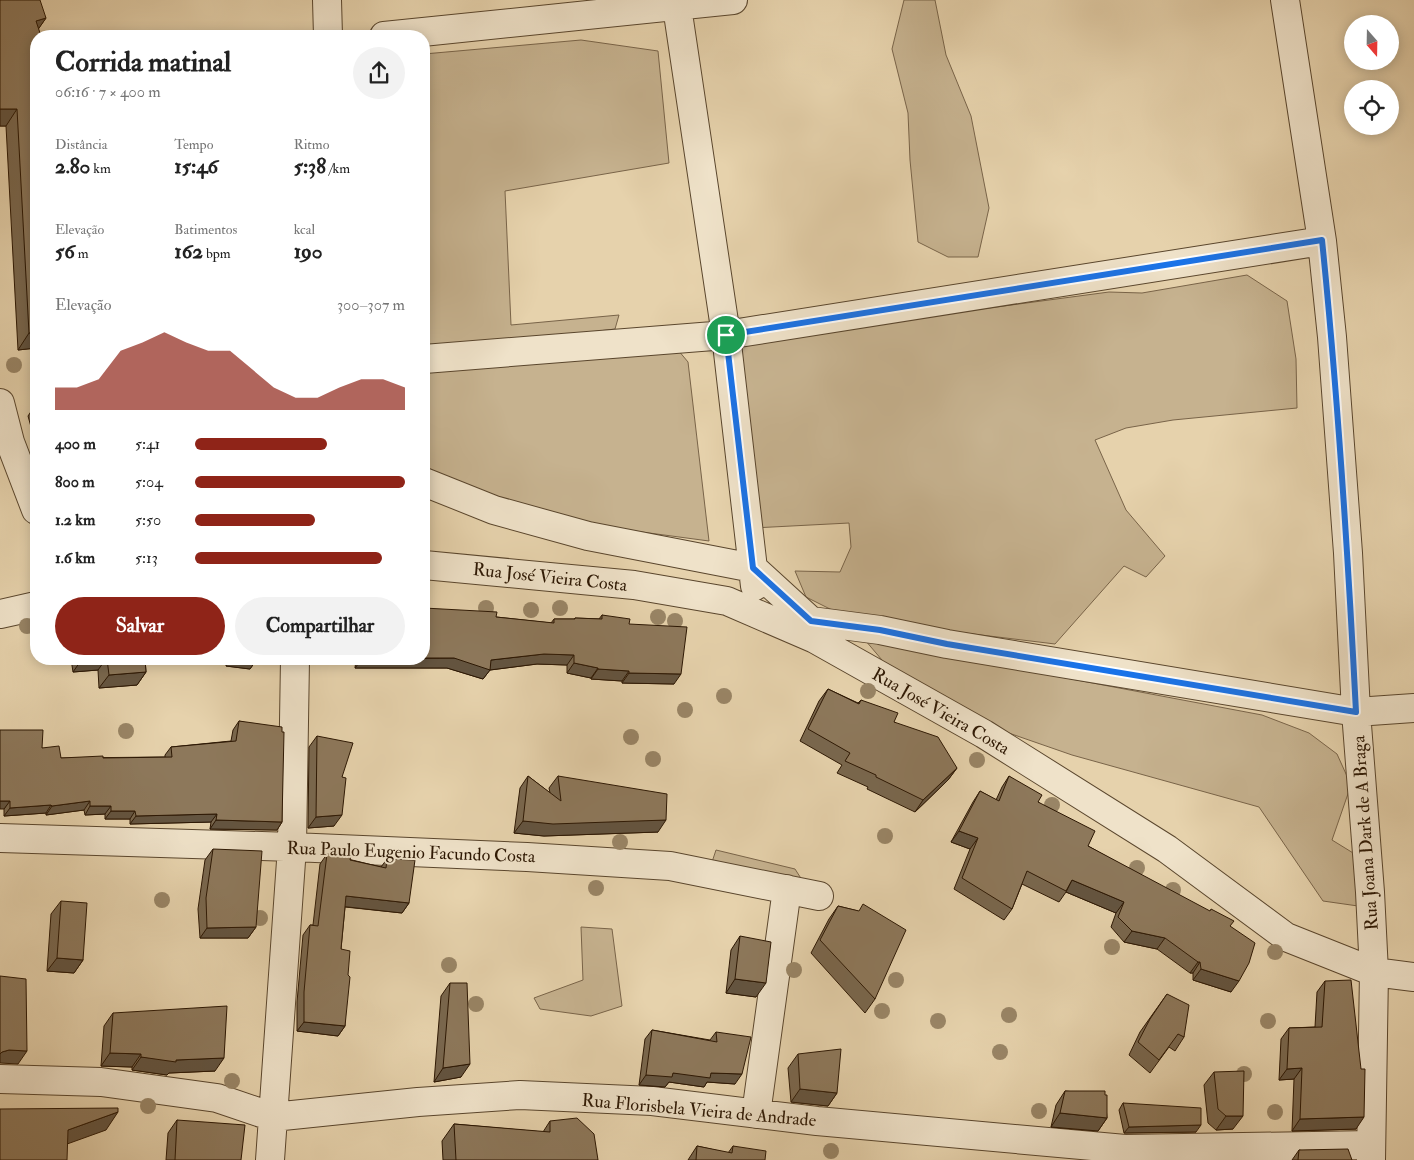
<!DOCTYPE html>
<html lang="pt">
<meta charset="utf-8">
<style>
body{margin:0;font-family:"IM FELL Double Pica",serif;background:#f2f2f2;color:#222;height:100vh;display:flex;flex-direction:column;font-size:19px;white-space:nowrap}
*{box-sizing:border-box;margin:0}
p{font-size:16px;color:#767676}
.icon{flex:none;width:28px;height:28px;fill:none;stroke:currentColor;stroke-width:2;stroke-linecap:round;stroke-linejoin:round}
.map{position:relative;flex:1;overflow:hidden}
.sheet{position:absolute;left:30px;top:30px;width:400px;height:635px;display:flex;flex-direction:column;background:#fff;border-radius:20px;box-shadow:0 2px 12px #0003}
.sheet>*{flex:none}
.needle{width:32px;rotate:160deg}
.buttons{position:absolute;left:1344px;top:15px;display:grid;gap:10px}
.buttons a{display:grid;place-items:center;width:55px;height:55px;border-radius:50%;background:#fff;box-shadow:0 2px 12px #0003;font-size:25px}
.pin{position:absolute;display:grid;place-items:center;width:42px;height:42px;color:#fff;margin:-21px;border:2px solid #fff;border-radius:50%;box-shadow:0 1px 5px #0007}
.round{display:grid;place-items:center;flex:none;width:52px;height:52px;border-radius:26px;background:#f2f2f2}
.summary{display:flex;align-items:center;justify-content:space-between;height:85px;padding:0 25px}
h1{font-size:28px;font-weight:700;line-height:38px}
.metrics{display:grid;grid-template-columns:repeat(3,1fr);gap:8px;height:85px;padding:5px 25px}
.metrics div{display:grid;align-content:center}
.metrics b{font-size:21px;font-weight:700}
.metrics small{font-size:14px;font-weight:400}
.metrics p{font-size:14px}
.chart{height:140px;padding:10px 25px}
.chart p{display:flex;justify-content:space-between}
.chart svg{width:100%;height:90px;margin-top:5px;fill:#8f2418;opacity:.7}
.button{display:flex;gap:10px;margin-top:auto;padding:10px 25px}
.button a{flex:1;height:58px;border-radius:30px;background:#8f2418;color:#fff;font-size:20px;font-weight:700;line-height:58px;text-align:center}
.button a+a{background:#f2f2f2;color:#222}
ul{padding:0 25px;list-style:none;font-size:16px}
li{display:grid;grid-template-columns:80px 60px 1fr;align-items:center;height:38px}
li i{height:12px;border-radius:6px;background:#8f2418}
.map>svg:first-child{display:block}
.green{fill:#c6b28f;stroke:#796449}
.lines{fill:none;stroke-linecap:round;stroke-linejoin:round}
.minor-casing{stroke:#5a462d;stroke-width:30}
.minor{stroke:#efe2c9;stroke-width:28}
.tree{fill:#998566}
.wall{fill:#79674e;stroke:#2c1703}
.shaded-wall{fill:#635440;stroke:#2c1703}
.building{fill:#8d785b;stroke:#2c1703}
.route-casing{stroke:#fff;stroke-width:10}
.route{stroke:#1a73e8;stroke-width:6}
.labels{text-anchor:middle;stroke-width:4;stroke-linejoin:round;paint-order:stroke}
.street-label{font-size:18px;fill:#2c1703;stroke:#efe2c9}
</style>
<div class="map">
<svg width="1414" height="1160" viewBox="0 0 1414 1160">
<rect width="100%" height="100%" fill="#e6d2ac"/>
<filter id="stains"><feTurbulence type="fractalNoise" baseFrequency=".004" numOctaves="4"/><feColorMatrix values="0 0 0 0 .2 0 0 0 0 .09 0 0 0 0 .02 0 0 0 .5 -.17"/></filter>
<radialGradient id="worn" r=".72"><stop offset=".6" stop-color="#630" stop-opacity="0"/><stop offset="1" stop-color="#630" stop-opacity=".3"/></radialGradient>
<!-- green -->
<path class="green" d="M904 0H935L946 55 971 116 989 208 978 257H948L918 242 910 160 908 113 892 49Z
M581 40 658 51 669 163 505 191 511 325 619 315 615 329 424 352V54Z
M1247 275 1287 301 1296 359 1297 408 1173 420 1126 428 1095 440 1126 510 1165 556 1146 577 1124 566 1055 644 932 629 848 618 806 597 795 571 840 572 851 547 849 523 753 528 733 342 1109 292 1142 293Z
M673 344 688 362 709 541 537 518 424 474V373Z
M865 640 1262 715 1309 733 1337 754 1351 785 1332 840 1358 856V906L1323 901 1259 807 1072 755 977 722 893 673Z
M716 850 795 869 804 883 712 862Z
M581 927 612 929 622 1006 591 1016 540 1009 534 998 583 980Z"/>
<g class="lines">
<!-- minor casing -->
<g class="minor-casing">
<path id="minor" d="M327 0 328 36
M676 0 726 335 755 586
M1285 0 1322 241 1332 337 1348 553 1356 712 1370 892 1374 972 1371 1160
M384 36 733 0
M424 359 726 335 1322 241
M0 403 10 442 36 510
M424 482 494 510 588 536 753 568 811 621 880 630 947 644 1356 712 1414 708
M424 565 634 585 727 601 815 639 984 734 1167 849 1286 937 1374 972 1414 977
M0 614 36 606
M0 838 292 847 527 857 670 866 819 896
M0 1079 101 1082 217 1098 273 1117 418 1102 520 1095 652 1101 817 1121 1125 1149 1371 1145
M756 1114 787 889
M270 1160 292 847 295 659"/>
</g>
<!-- minor -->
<use href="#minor" class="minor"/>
</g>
<!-- trees -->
<g class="tree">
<circle cx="14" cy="365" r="8"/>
<circle cx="486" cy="608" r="8"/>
<circle cx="560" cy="608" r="8"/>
<circle cx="531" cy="610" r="8"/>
<circle cx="658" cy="617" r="8"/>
<circle cx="675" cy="621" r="8"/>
<circle cx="27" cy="626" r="8"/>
<circle cx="868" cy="691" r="8"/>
<circle cx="724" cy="696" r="8"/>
<circle cx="685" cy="710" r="8"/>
<circle cx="126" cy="731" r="8"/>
<circle cx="631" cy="737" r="8"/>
<circle cx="653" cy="759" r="8"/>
<circle cx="977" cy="760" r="8"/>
<circle cx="1052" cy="805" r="8"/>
<circle cx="885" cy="836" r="8"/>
<circle cx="620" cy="842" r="8"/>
<circle cx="1137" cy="868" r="8"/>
<circle cx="596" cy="888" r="8"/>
<circle cx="1173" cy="890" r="8"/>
<circle cx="162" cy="900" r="8"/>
<circle cx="260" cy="918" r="8"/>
<circle cx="1112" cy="947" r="8"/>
<circle cx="1275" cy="952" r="8"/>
<circle cx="449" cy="965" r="8"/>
<circle cx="794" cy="970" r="8"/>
<circle cx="896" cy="980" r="8"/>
<circle cx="476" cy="1004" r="8"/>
<circle cx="882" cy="1011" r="8"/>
<circle cx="1009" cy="1015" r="8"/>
<circle cx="938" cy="1021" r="8"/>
<circle cx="1268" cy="1021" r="8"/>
<circle cx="1000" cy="1052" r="8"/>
<circle cx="1244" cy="1074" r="8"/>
<circle cx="232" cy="1081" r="8"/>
<circle cx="148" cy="1106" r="8"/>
<circle cx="1039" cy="1111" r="8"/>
<circle cx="1275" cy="1112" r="8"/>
<circle cx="831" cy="1151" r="8"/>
</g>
<!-- wall -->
<path class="wall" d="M0 0 46 18 38 29 36 36V348L18 350 6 126H0Z
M36 404V445L28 416Z
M602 615 629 624 674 684 622 683V681L591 679V678L567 673V665L537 664 490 670 483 679 447 668H355L356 659H424L496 617 551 623 554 619H574L575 618 599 619Z
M71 659H145L146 672 137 685 99 688 98 670 73 672Z
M227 659H257L250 669 226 666Z
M828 689 858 703 861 700 894 722 957 768 948 780 915 812 867 789 868 787 837 773 842 765 800 741 819 701Z
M239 721 282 732V822L277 830 210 829 211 822 130 824V819H105V814L85 815 84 810 46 815V813L4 816V809L42 748 61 758 165 757V755L171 747 231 741 233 730Z
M317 736 342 777 334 826 308 828 309 747Z
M528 776 550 793 549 788 558 776 658 832 544 836 514 833 520 788Z
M1009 776 1088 846 1230 926 1231 992 1193 980V973H1190L1157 949 1124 942 1111 927 1116 913 1066 892 1059 902 1022 884 1012 909 1004 920 954 889 970 849 951 842 973 802 980 791 996 800 1002 787Z
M213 849 256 927 248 938H200L198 909 205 860Z
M327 854 381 867 387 859 409 903 402 913 345 907 341 949 345 1026 338 1036 297 1031V1002L303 935 310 925H313L320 864Z
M61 901 83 960 74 973 47 971 51 914Z
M838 906 858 911 875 999 865 1013 811 953 829 919Z
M740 936 756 997 726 993 731 950Z
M1325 981 1356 1129 1292 1131 1294 1079 1279 1080 1281 1039 1289 1028 1315 1027 1317 992Z
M450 983 461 1077 434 1082 441 996Z
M1167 994 1184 1037 1175 1051 1169 1047 1150 1073 1129 1055 1140 1032Z
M113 1013 215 1071 169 1073 167 1075 132 1070V1067L101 1066 104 1026Z
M652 1030 710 1040 716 1032 735 1084 707 1082 704 1087 669 1082 665 1087 639 1085 645 1039Z
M798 1054 837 1093 828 1106 791 1102 788 1068Z
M1214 1072 1233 1129 1216 1130 1208 1123 1204 1085Z
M1065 1091 1105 1095 1107 1118 1098 1131 1051 1127 1056 1105Z
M1123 1103 1196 1132 1124 1133 1119 1110Z
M177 1120 241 1160H166L168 1133Z
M550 1121 598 1160H443L442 1141 454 1124 543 1132Z
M697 1146 728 1153 733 1146 765 1160H688Z
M1299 1150 1352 1160H1292Z"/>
<!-- shaded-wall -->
<path class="shaded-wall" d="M46 18 35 34 36 21Z
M0 109H17L6 126H0Z
M36 332V348L18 350 29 333Z
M544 654 574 655 567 665 537 664 490 670 483 679 447 668H355L362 659 454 658 491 660Z
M82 659H106L98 670 73 672Z
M231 659H257L250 669 226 666Z
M574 663 598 668 591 678 567 673Z
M598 669 629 671 622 681 591 679Z
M146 672 137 685 99 688 109 675Z
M629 673 681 674 674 684 622 683Z
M957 768 948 780 915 812 923 800Z
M0 801H10L4 809H0Z
M90 801 84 810 46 815 52 806Z
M51 805 46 813 4 816 10 808Z
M90 806H111L105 814 85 815Z
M111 811H135L130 819H105Z
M217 814 211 822 130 824 136 816Z
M342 815 334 826 308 828 316 817Z
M216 820 282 822 277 830 210 829Z
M666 820 658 832 544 836 514 833 523 821Z
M959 831 978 838 970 849 951 842Z
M1072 880 1124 902 1116 913 1066 892Z
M346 896 409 903 402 913 339 906Z
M256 927 248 938H200L207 928Z
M1132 931 1165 938 1157 949 1124 942Z
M57 958 83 960 74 973 47 971Z
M1198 962H1200L1193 973H1190Z
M1201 969 1239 981 1231 992 1193 980Z
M735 979 766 983 756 997 726 993Z
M304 1022 345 1026 338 1036 297 1031Z
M9 1050 27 1051 18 1064 0 1063V1054L2 1052Z
M110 1053 141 1054 132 1067 101 1066Z
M141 1057 176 1060 224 1058 215 1071 169 1073 167 1075 132 1070Z
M470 1064 461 1077 434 1082 443 1068Z
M1302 1068 1294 1079 1279 1080 1287 1069Z
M673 1073H711L742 1074 735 1084 707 1082 704 1087 669 1082 665 1087 639 1085 646 1075Z
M800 1089 837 1093 828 1106 791 1102Z
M118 1112 106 1130 56 1148 68 1130Z
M1060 1113 1107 1118 1098 1131 1051 1127Z
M1226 1116H1243L1233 1129 1216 1130Z
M1364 1117 1356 1129 1292 1131 1300 1119Z
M1201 1125 1196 1132 1124 1133 1129 1127Z"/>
<!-- building -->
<path class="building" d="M0 0H40L46 18 36 21 41 36H36V332L29 333 17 109H0Z
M424 608 497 612 496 617 554 623V619H575V618L602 619V615L630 619 629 624 687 627 681 674 629 673V671L598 669V668L574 663V655L544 654 491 660 490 670 454 658H424Z
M107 659H145L146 672 109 675Z
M828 689 859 704 861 700 898 713 894 722 938 737 957 768 923 800 876 777V775L845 761 850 753 808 729Z
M239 721 282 727V732H284L282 822 216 820 217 814 136 816 135 811H111V806H90V801L52 806 51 805 10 808V801H0V730H43L42 748 59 746 61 758 103 756V758L172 757 171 747 236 741Z
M317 736 353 743 342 777 346 778 342 815 316 817Z
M528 776 561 801 558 776 667 794 666 820 553 824 523 821Z
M1009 776 1042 795 1038 802 1095 831 1088 846 1210 911 1211 909 1234 921 1230 926 1255 943 1249 963 1239 981 1201 969 1200 962H1198L1165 938 1132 931 1118 917 1124 902 1072 880 1066 891 1027 871 1012 909 962 878 978 838 959 831 980 791 999 801Z
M213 849 262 851 256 927 207 928 206 898Z
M327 854 351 855 350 860 386 868 387 859 415 860 409 903 346 896 341 949 350 951 348 975 350 977 345 1026 304 1022V992L310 925 318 926Z
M61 901 87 903 83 960 57 958Z
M863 904 906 930 875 999 820 940 838 906 859 911Z
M740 936 771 942 766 983 735 979Z
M0 976 26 979 27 1051 9 1050 2 1052 0 1054Z
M1351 980 1361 1069H1365L1364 1117 1300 1119 1302 1068 1287 1069 1289 1028 1322 1027 1325 981Z
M450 983H467L470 1064 443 1068Z
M1167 994 1189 1005 1184 1037 1178 1034 1159 1060 1138 1042 1150 1019Z
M227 1006 224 1058 176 1060V1062L141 1057V1054L110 1053 113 1013Z
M652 1030 717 1042 716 1032 751 1037 742 1074 711 1073 710 1078 673 1073 672 1077 646 1075Z
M841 1049 837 1093 800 1089 798 1054Z
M1244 1071 1243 1116H1226L1218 1109 1214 1072Z
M1065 1091H1105V1095H1107V1118L1060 1113Z
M1123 1103 1201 1108V1125L1129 1127Z
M118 1108V1112L68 1130 67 1160H0V1109Z
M577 1118 594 1134 598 1160H456L454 1124 550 1132V1121Z
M177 1120 245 1125 241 1160H175Z
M697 1146 732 1153 733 1146 766 1151 765 1160H696Z
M1348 1149 1352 1160H1298L1299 1150Z"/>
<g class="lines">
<!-- route casing -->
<g class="route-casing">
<path id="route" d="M1322 240C1338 397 1348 554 1356 712L947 644 880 630 811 621 753 568 726 335Z"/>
</g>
<!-- route -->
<use href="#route" class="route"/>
</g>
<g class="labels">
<!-- street labels -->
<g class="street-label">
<text transform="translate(550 577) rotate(6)" y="6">Rua José Vieira Costa</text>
<text transform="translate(941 711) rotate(30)" y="6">Rua José Vieira Costa</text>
<text transform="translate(1365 833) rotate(-94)" y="6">Rua Joana Dark de A Braga</text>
<text transform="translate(411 852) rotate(2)" y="6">Rua Paulo Eugenio Facundo Costa</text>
<text transform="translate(699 1110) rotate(5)" y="6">Rua Florisbela Vieira de Andrade</text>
</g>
</g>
<rect width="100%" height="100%" filter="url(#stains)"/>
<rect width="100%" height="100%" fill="url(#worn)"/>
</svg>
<div class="buttons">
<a><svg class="needle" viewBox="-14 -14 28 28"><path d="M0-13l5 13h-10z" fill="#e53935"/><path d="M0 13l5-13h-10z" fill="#767676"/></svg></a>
<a><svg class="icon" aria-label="locate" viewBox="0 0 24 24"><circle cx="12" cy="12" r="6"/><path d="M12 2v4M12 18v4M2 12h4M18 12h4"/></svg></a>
</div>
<div class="pin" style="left:726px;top:335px;background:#1e9e55"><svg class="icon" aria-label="arrive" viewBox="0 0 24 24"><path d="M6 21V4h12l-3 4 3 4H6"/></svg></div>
<section class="sheet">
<div class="summary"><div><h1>Corrida matinal</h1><p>06:16 · 7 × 400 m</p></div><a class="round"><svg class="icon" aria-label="share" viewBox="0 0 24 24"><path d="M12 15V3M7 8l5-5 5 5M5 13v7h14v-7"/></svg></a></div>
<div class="metrics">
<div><p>Distância</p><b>2.80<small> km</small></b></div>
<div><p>Tempo</p><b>15:46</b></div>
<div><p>Ritmo</p><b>5:38<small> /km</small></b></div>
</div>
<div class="metrics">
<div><p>Elevação</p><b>56<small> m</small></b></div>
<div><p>Batimentos</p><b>162<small> bpm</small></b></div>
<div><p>kcal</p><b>190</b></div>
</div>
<div class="chart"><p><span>Elevação</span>300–307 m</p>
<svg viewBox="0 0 160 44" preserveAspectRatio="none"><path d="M0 44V33L10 33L20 29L30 15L40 11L50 6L60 11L70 15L80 15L90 24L100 33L110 38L120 38L130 33L140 29L150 29L160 33V44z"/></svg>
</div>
<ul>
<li><b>400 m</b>5:41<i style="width:63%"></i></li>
<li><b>800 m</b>5:04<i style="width:100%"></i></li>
<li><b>1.2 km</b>5:50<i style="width:57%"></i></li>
<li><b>1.6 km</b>5:13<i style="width:89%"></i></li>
</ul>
<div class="button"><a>Salvar</a><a>Compartilhar</a></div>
</section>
</div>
